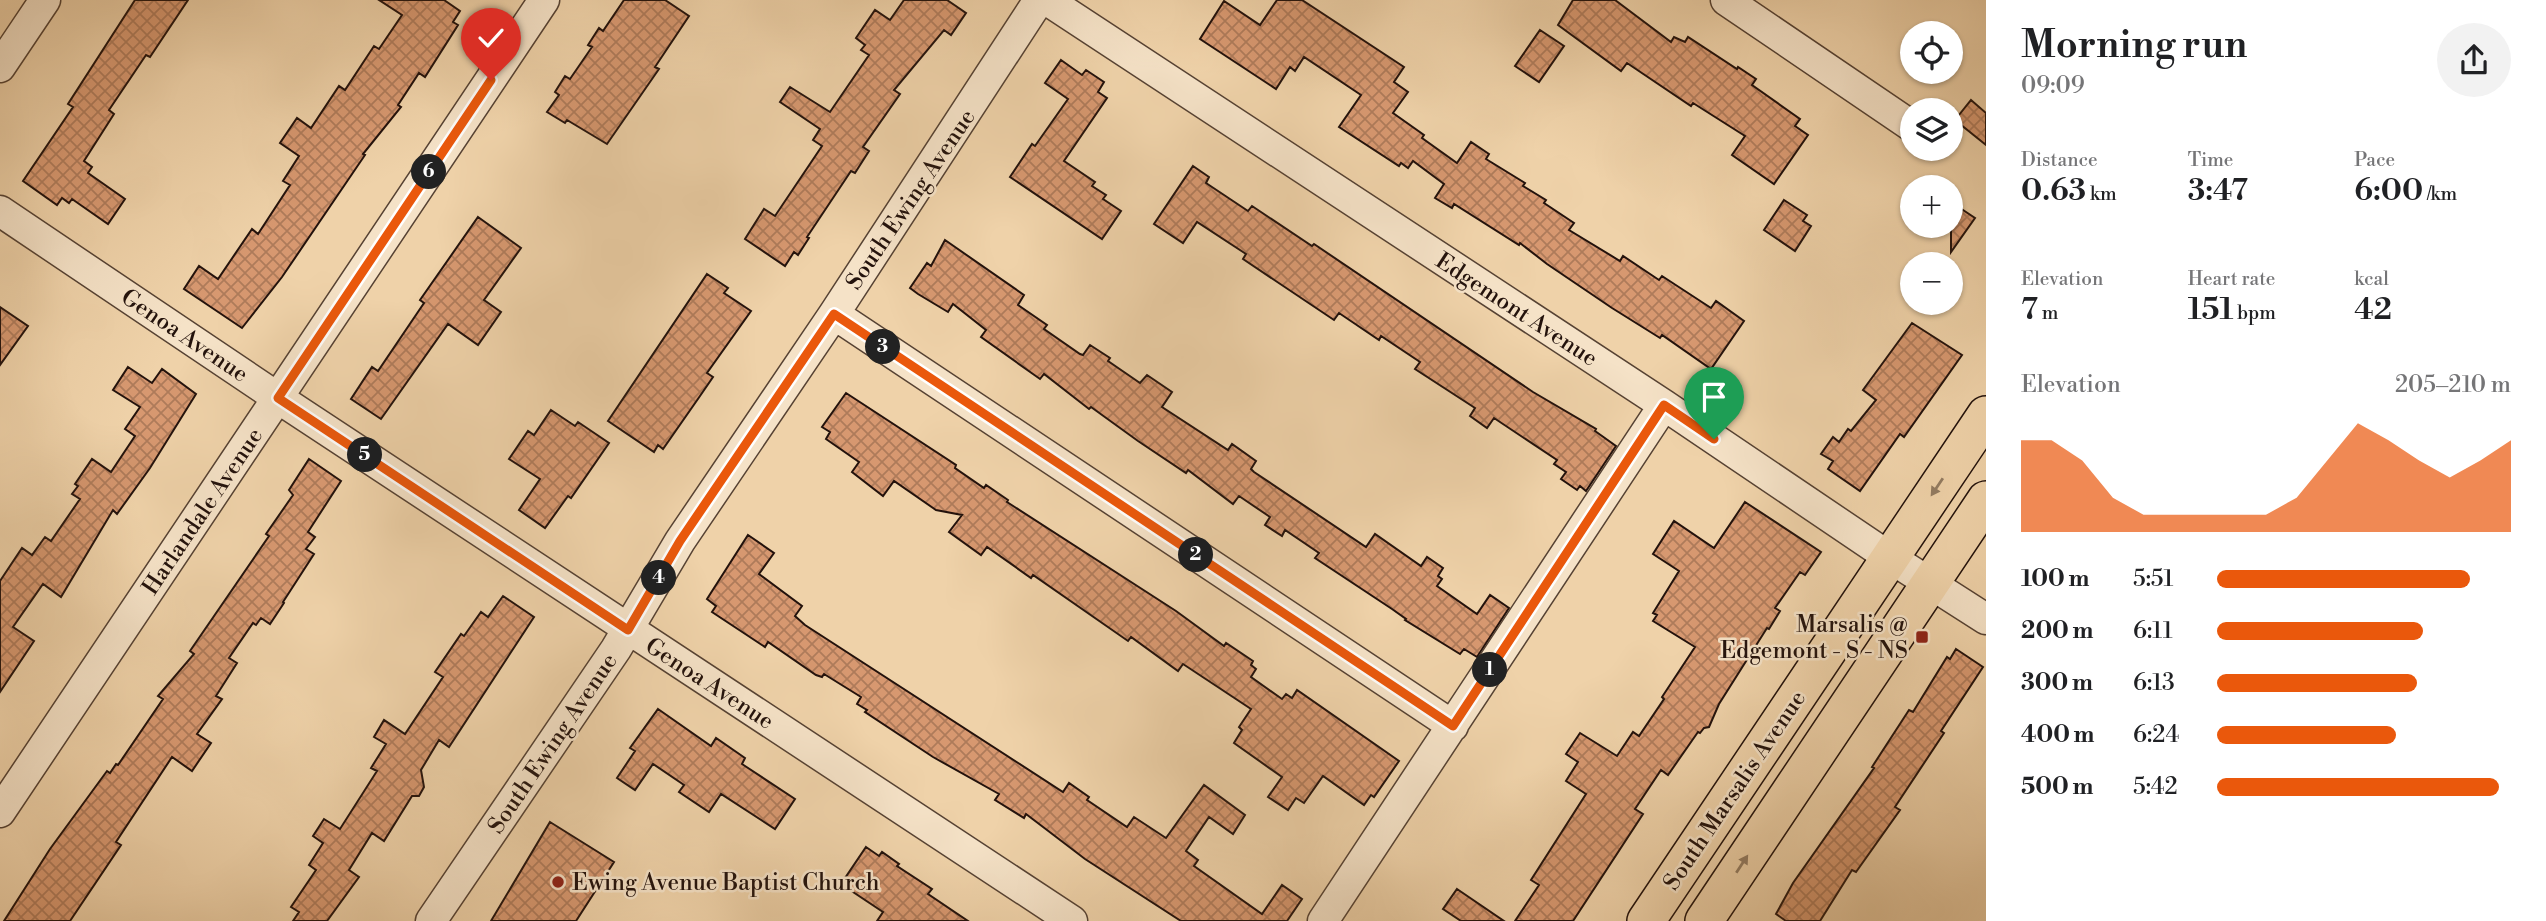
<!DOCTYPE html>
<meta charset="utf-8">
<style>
body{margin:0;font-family:"Libre Bodoni",serif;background:#f2f2f2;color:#202124;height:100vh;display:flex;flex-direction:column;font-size:26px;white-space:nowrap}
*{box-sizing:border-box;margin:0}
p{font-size:23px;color:#757577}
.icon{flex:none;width:38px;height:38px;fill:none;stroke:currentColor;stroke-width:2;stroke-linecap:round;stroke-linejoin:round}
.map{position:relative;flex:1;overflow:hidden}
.drawer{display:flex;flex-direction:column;background:#fff;width:560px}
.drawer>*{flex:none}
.tools{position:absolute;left:1900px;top:21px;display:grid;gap:14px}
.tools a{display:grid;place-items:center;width:63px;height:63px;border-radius:50%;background:#fff;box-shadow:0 2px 5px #0004;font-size:35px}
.pin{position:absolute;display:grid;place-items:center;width:60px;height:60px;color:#fff;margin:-72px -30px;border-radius:50% 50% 50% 0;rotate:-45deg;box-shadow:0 0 7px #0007}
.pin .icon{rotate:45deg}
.km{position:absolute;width:35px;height:35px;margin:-18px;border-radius:50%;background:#222;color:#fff;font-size:19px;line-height:35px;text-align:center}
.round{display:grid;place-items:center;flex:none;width:74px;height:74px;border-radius:37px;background:#f2f2f2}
.head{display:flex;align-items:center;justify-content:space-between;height:119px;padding:0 35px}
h1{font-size:38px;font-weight:600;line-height:52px}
.metrics{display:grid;grid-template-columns:repeat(3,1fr);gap:10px;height:119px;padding:7px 35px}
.metrics div{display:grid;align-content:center}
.metrics b{font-size:30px;font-weight:600}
.metrics small{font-size:19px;font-weight:400}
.metrics p{font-size:19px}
.chart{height:196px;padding:14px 35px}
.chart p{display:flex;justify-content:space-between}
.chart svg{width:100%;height:126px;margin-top:7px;fill:#ea580c;opacity:.7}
ul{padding:0 35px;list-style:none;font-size:23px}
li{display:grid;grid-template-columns:112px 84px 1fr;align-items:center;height:52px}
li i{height:18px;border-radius:9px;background:#ea580c}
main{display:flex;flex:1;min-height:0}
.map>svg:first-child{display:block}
.building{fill:url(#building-cross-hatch);stroke:#23120c;stroke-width:2}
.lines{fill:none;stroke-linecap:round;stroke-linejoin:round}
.minor-casing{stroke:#564233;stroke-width:33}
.major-casing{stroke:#23120c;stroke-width:40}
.minor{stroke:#f5e2c7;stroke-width:30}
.major{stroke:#efd2a9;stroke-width:37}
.oneway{fill:#937c62}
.route-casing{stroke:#fff;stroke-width:14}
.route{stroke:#ea580c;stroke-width:9}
.poi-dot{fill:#8f2418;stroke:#f5e2c7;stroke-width:2.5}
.labels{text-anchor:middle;stroke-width:5;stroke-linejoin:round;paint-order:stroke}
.street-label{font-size:23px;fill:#23120c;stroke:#f5e2c7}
.poi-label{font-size:23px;fill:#23120c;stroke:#f5e2c7;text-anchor:end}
</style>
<main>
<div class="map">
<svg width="1986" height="921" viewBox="0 0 1986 921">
<defs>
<pattern id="building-cross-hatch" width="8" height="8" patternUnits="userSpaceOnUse" patternTransform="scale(1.75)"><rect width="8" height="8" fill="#d79870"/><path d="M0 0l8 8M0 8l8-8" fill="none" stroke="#ae7b5a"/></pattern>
</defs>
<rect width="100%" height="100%" fill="#efd2a9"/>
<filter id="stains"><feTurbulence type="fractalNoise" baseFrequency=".00286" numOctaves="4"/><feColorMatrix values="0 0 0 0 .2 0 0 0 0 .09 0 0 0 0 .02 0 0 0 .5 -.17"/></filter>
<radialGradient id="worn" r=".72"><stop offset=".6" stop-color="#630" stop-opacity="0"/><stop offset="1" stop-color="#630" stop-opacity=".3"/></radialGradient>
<!-- building -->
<path class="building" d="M135 0H188L150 57 146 55 109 110 114 114 84 161 92 167 88 173 125 199 108 224 72 199 69 203 62 198 57 205 23 181 73 107 68 104Z
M379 0H444L460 11 453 22 458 25 425 77 419 73 398 105 401 107 363 154 365 155 282 277 242 328 184 289 199 266 218 279 252 229 258 234 290 185 283 181 299 156 280 143 297 118 311 128 339 86 345 90 374 46 379 49 402 15Z
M624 0H665L689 16 655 67 659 69 607 144 567 120 565 123 547 112 559 95 555 92 565 76 570 79 592 47 588 45 599 28 603 31Z
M904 0H947L966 13 951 35 944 30 894 90 900 94 863 147 869 151 855 173 851 171 807 237 809 238 798 255 794 252 785 266 745 239 764 209 775 216 822 146 813 140 820 129 780 102 790 87 830 112 869 55 861 50 865 45 856 38 875 10 890 20Z
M1277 0H1302L1404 67 1394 82 1408 92 1393 113 1424 135 1422 138 1457 163 1471 142 1489 154 1486 159 1525 183 1523 186 1546 200 1544 203 1574 223 1569 230 1620 261 1623 256 1659 280 1662 276 1711 308 1716 301 1744 321 1711 369 1662 335 1660 338 1612 308 1547 264 1520 243 1519 245 1454 204 1452 208 1435 198 1444 184 1413 161 1408 168 1401 163 1399 166 1339 127 1361 95 1304 57 1295 71 1290 67 1276 89 1200 39 1224 1 1260 25Z
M1573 0H1615L1671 42 1674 37 1685 42 1688 37 1737 69 1738 67 1756 79 1752 85 1800 119 1795 126 1808 135 1774 184 1732 155 1745 136 1693 103 1691 106 1627 63 1621 71 1558 25Z
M1540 30 1564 46 1539 82 1515 66Z
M1061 60 1082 75 1086 70 1104 82 1098 92 1107 98 1064 161 1095 182 1092 186 1106 195 1103 199 1121 211 1102 239 1010 177 1032 144 1035 146 1068 99 1045 83Z
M1971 100 1986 113V145L1955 120Z
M1193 166 1209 177 1206 183 1248 211 1252 206 1312 246 1314 244 1533 392 1596 429 1595 431 1616 446 1586 491 1580 486 1577 490 1561 479 1566 472 1554 464 1557 460 1494 418 1487 428 1470 416 1475 408 1415 369 1420 362 1381 336 1379 340 1339 313 1334 320 1243 259 1246 254 1197 222 1183 243 1154 224Z
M1784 200 1807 215 1803 221 1811 226 1795 251 1764 230Z
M1951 202 1975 218 1951 252Z
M478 217 521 248 484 300 501 312 478 345 448 324 381 419 351 399 372 367 378 371 424 303 420 300Z
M945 240 1024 295 1018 305 1047 325 1044 329 1080 354 1083 355 1090 345 1110 358 1108 361 1140 383 1147 375 1172 392 1162 407 1228 450 1232 444 1256 461 1251 469 1254 472 1366 547 1375 534 1421 566 1427 557 1443 568 1438 576 1442 579 1437 586 1477 614 1490 595 1509 608 1477 657 1464 649 1460 654 1405 620 1406 619 1392 609 1315 558 1319 553 1285 530 1282 536 1265 525 1270 517 1239 496 1233 504 1188 470 1186 473 1138 441 1091 407 1089 409 1044 374 1040 379 981 337 986 330 953 304 948 312 918 294 910 288 927 263 931 266Z
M707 274 728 288 724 293 751 311 707 373 713 377 700 396 663 449 658 445 654 452 608 421Z
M0 307 28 326 0 365Z
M1912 323 1962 355 1904 437 1900 434 1860 491 1828 469 1833 461 1821 454 1833 437 1839 442 1848 429 1851 431 1876 400 1863 390Z
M128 367 152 383 162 369 196 394 150 468 117 514 113 510 61 597 43 584 13 627 34 641 0 692V581L22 548 32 555 45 537 51 541 80 499 72 494 78 486 75 484 92 459 111 472 135 436 125 429 140 407 113 390Z
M846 393 956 465 955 468 984 488 986 485 1008 500 1007 502 1176 611 1224 646 1226 643 1253 661 1251 665 1256 669 1251 677 1282 699 1286 694 1292 698 1297 690 1399 761 1374 797 1371 795 1364 805 1323 776 1304 803 1296 798 1288 810 1268 797 1282 777 1234 743 1242 730 1239 727 1251 709 1183 664 1178 671 1131 637 1128 641 1033 575 1031 578 987 547 981 555 949 532 962 515 936 510 894 481 883 496 852 472 859 462 826 439 830 432 822 427Z
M551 410 575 426 578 422 609 443 571 498 568 496 545 528 519 510 540 479 509 459 528 431 534 435Z
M309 459 341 481 308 532 315 537 306 549 314 554 283 602 284 603 270 624 261 618 256 625 253 623 229 658 237 663 216 696 222 699 197 734 211 743 192 771 172 757 116 842 121 845 70 921H4L50 849 107 771 110 773 116 764 118 765 163 699 158 696 194 654 190 651 269 536 266 534 293 495 289 490Z
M1745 502 1821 552 1805 575 1800 572 1775 608 1780 611 1769 629 1767 628 1719 704 1709 727 1704 728 1700 733 1698 732 1668 775 1661 770 1635 809 1643 814 1573 921H1515L1539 885 1531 880 1586 794 1566 781 1578 762 1566 754 1580 733 1617 756 1633 732 1639 736 1664 699 1662 697 1695 647 1653 621 1657 615 1653 613 1679 571 1653 554 1674 521 1714 548Z
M748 535 774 553 759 574 802 606 795 616 805 625 1063 792 1069 783 1089 797 1087 800 1127 827 1134 817 1166 838 1204 785 1245 815 1233 834 1209 817 1186 851 1198 860 1194 866 1262 914 1282 885 1302 899 1287 921H1181L1085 859 1026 814 1024 818 995 800 999 794 933 757 865 712 867 710 857 704 861 697 824 674 822 677 816 675 768 642 765 647 712 612 716 606 707 599Z
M503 596 534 617 449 747 439 740 421 770 424 787 419 796H412L384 841 372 833 349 870 359 877 327 921H293L299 912 291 907 316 870 309 865 323 843 313 836 324 819 340 829 377 771 371 768 386 744 374 737 384 720 405 734 443 677 435 672 461 634 464 636 481 612 488 617Z
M1956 649 1983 667 1941 731 1944 733 1895 807 1900 810 1856 872 1852 870 1820 921H1786L1776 914 1793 883 1874 768 1872 767 1909 710 1913 712 1947 657 1950 659Z
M658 709 711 746 716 738 745 758 742 764 795 799 775 829 721 794 709 812 679 792 684 785 653 764 635 790 617 778 635 751 630 748Z
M550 822 614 862 576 921H491Z
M866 847 879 856 882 852 899 864 897 866 932 889 928 894 968 921H877L883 912 841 884Z
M1457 889 1504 921H1461L1443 909Z"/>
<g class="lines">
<!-- minor casing -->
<g class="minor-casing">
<path id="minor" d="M1047 0 1664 405 1889 557 1986 619
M1726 0 1913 127
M0 67 45 0
M0 211 278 398 1072 921
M834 314 1453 726
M0 812 544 0
M431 921 616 649 680 541 834 314 1039 0
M1323 921 1664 405"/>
</g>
<!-- major casing -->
<g class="major-casing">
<path id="major" d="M1646 921 1986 415
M1704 921 1986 500"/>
</g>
<!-- minor -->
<use href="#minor" class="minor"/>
<!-- major -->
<use href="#major" class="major"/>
</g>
<!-- one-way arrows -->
<defs><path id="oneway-solid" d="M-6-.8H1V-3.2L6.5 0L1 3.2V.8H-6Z" transform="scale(1.75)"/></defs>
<g class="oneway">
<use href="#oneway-solid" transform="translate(1937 487) rotate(124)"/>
<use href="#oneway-solid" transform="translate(1742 864) rotate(-57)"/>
</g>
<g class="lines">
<!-- route casing -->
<g class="route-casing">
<path id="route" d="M491 80 278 398 628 630 680 541 834 314 1453 726 1664 405 1714 439"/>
</g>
<!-- route -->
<use href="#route" class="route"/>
</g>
<!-- markers -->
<g class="poi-dot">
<rect x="1915" y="630" width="14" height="14" rx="3.5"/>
<circle cx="558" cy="882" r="7"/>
</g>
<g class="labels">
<!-- street labels -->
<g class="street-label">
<text transform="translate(910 199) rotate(-56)" y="8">South Ewing Avenue</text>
<text transform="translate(1517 309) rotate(33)" y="8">Edgemont Avenue</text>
<text transform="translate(185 335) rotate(34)" y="8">Genoa Avenue</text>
<text transform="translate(202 511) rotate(-56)" y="8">Harlandale Avenue</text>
<text transform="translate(710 683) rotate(33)" y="8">Genoa Avenue</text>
<text transform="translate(552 743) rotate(-56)" y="8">South Ewing Avenue</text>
<text transform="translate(1734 790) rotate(-56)" y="8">South Marsalis Avenue</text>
</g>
<!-- poi labels -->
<g class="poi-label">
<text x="1908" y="632">Marsalis @<tspan x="1908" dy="26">Edgemont - S - NS</tspan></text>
<text x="572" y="890" text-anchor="start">Ewing Avenue Baptist Church</text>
</g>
</g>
<rect width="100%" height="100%" filter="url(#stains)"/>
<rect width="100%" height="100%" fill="url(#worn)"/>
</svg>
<div class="tools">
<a><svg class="icon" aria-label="locate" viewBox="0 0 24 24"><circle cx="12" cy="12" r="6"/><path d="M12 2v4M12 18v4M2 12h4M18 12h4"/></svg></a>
<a><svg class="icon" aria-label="layers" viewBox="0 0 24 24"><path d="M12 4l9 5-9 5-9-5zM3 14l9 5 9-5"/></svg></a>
<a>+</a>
<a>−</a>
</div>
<div class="pin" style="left:1714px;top:439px;background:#1e9e55"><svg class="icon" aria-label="arrive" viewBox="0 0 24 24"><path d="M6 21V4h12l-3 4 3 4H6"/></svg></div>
<div class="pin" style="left:491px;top:80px;background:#d93025"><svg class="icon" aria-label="check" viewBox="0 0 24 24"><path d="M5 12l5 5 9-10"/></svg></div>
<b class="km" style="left:1490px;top:670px">1</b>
<b class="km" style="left:1196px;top:555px">2</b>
<b class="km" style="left:883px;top:347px">3</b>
<b class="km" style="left:659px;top:578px">4</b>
<b class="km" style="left:365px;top:455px">5</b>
<b class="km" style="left:429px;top:172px">6</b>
</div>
<section class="drawer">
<div class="head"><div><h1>Morning run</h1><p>09:09</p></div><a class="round"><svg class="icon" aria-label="share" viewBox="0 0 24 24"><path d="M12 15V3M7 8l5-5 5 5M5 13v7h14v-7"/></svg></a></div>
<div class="metrics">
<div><p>Distance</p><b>0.63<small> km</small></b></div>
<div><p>Time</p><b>3:47</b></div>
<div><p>Pace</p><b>6:00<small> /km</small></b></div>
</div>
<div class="metrics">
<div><p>Elevation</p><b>7<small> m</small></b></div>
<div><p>Heart rate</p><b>151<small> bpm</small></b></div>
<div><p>kcal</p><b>42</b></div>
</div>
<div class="chart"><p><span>Elevation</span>205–210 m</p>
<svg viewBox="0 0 160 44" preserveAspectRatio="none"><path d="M0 44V12L10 12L20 19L30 32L40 38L50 38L60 38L70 38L80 38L90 32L100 19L110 6L120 12L130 19L140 25L150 19L160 12V44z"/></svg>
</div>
<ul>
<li><b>100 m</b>5:51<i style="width:86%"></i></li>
<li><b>200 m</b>6:11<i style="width:70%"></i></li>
<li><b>300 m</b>6:13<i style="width:68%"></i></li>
<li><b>400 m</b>6:24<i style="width:61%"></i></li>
<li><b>500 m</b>5:42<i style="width:96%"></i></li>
</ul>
</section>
</main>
